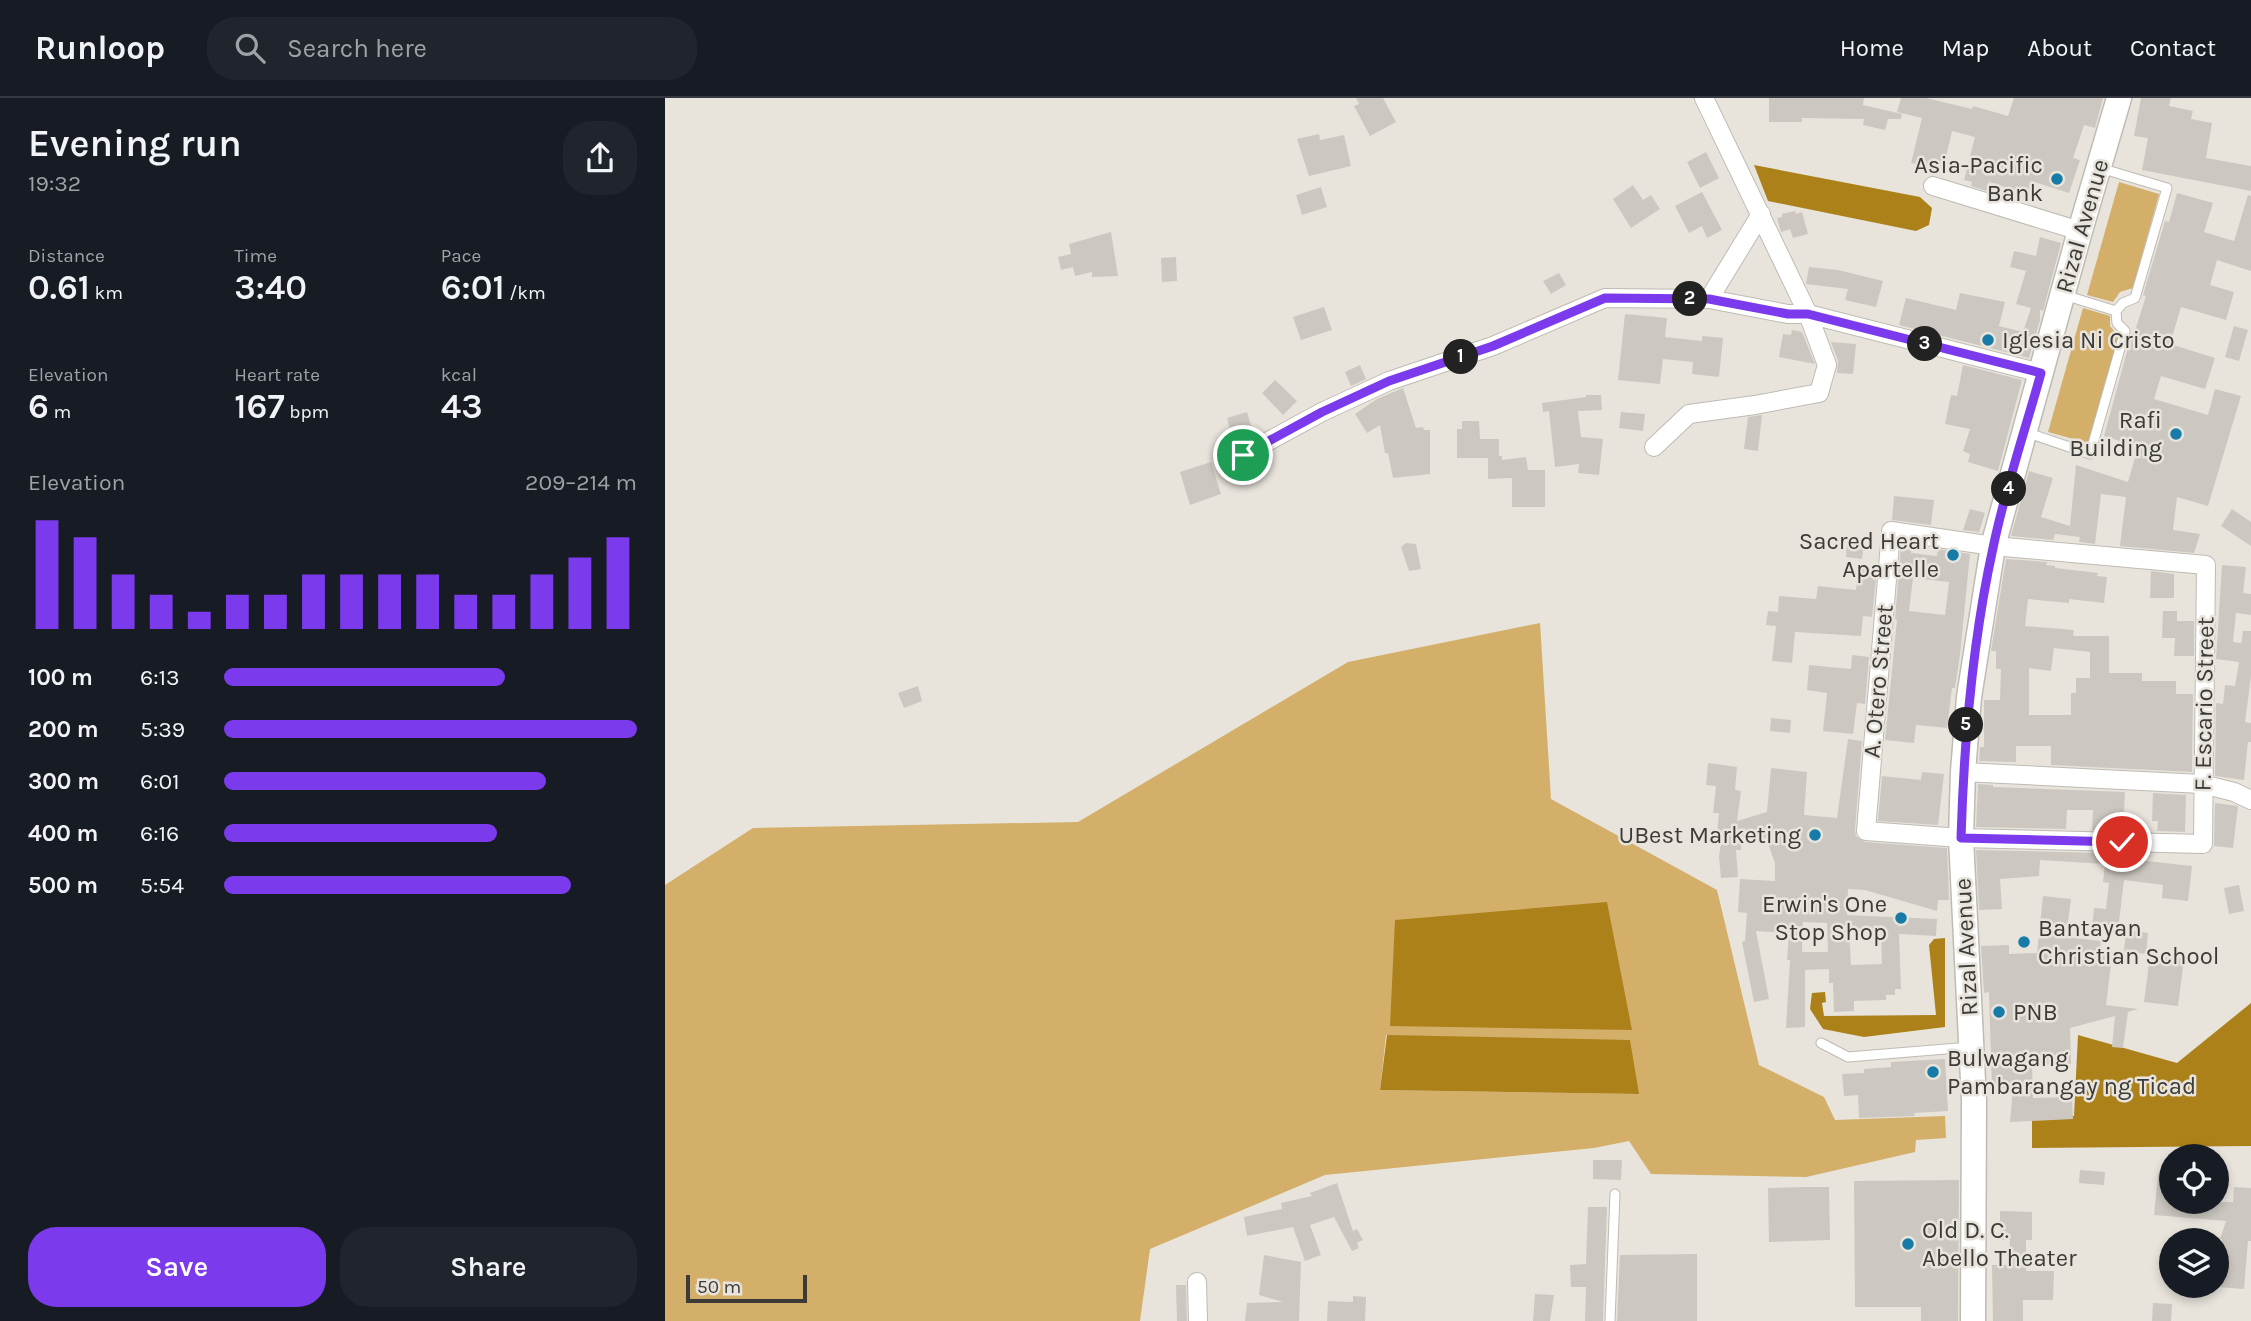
<!DOCTYPE html>
<meta charset="utf-8">
<style>
body{margin:0;font-family:Karla,sans-serif;background:#20242c;color:#f1f3f6;height:100vh;display:flex;flex-direction:column;font-size:26px;white-space:nowrap}
*{box-sizing:border-box;margin:0}
p{font-size:23px;color:#9ea1a6}
.icon{flex:none;width:38px;height:38px;fill:none;stroke:currentColor;stroke-width:2;stroke-linecap:round;stroke-linejoin:round}
.map{position:relative;flex:1;overflow:hidden}
.drawer{display:flex;flex-direction:column;background:#171b24;width:665px}
.drawer>*{flex:none}
.controls{position:absolute;left:1494px;top:1046px;display:grid;gap:14px}
.controls a{display:grid;place-items:center;width:70px;height:70px;border-radius:50%;background:#171b24;box-shadow:0 4px 10px #0003;font-size:35px}
.scale{position:absolute;left:21px;bottom:18px;width:121px;box-sizing:border-box;padding-left:7px;border:4px solid #3d3b38;border-top:0;font-size:19px;line-height:24px;white-space:nowrap;color:#3d3b38;-webkit-text-stroke:5px #e8e4dc;paint-order:stroke}
.pin{position:absolute;display:grid;place-items:center;width:60px;height:60px;color:#fff;margin:-30px;border:4px solid #fff;border-radius:50%;box-shadow:0 2px 7px #0007}
.km{position:absolute;width:35px;height:35px;margin:-18px;border-radius:50%;background:#222;color:#fff;font-size:19px;line-height:35px;text-align:center}
.round{display:grid;place-items:center;flex:none;width:74px;height:74px;border-radius:28px;background:#20242c}
.headline{display:flex;align-items:center;justify-content:space-between;height:119px;padding:0 28px}
h1{font-size:38px;font-weight:600;line-height:52px}
.stats{display:grid;grid-template-columns:repeat(3,1fr);gap:10px;height:119px;padding:7px 28px}
.stats div{display:grid;align-content:center}
.stats b{font-size:35px;font-weight:600}
.stats small{font-size:19px;font-weight:400}
.stats p{font-size:19px}
.chart{height:196px;padding:14px 28px}
.chart p{display:flex;justify-content:space-between}
.chart svg{width:100%;height:126px;margin-top:7px;stroke:#7c3aed;stroke-width:6}
.cta{display:flex;gap:14px;margin-top:auto;padding:14px 28px}
.cta a{flex:1;height:80px;border-radius:28px;background:#7c3aed;color:#fff;font-size:28px;font-weight:600;line-height:80px;text-align:center}
.cta a+a{background:#20242c;color:#f1f3f6}
ul{padding:0 28px;list-style:none;font-size:23px}
li{display:grid;grid-template-columns:112px 84px 1fr;align-items:center;height:52px}
li i{height:18px;border-radius:9px;background:#7c3aed}
header{display:flex;align-items:center;gap:42px;box-sizing:border-box;height:98px;padding:0 35px;background:#171b24;border-bottom:2px solid #363941}
header strong{font-size:33px}
nav{display:flex;gap:38px;margin-inline-start:auto;font-size:24px}
.search{width:490px;height:63px;background:#20242c;display:flex;align-items:center;gap:18px;box-sizing:border-box;padding:0 24px;border-radius:28px;color:#9ea1a6;font-size:26px}
main{display:flex;flex:1;min-height:0}
.map>svg:first-child{display:block}
.green{fill:#d3af69;fill-rule:evenodd}
.water{fill:#ac811a}
.building{fill:#ccc8c1;fill-rule:evenodd}
.lines{fill:none;stroke-linecap:round;stroke-linejoin:round}
.service-casing{stroke:#bebbb3;stroke-width:11}
.minor-casing{stroke:#bebbb3;stroke-width:20}
.secondary-casing{stroke:#bebbb3;stroke-width:27}
.service{stroke:#fff;stroke-width:9}
.minor{stroke:#fff;stroke-width:18}
.secondary{stroke:#fff;stroke-width:24}
.route-casing{stroke:#fff;stroke-width:14}
.route{stroke:#7c3aed;stroke-width:9}
.poi-dot{fill:#167ba6;stroke:#e8e4dc;stroke-width:2.5}
.labels{text-anchor:middle;stroke-width:5;stroke-linejoin:round;paint-order:stroke}
.poi-label{font-size:24px;fill:#3d3b38;stroke:#e8e4dc;text-anchor:end}
.street-label{font-size:24px;fill:#3d3b38;stroke:#e8e4dc}
</style>
<header>
<strong>Runloop</strong>
<div class="search"><svg class="icon" aria-label="search" viewBox="0 0 24 24"><circle cx="10" cy="10" r="6"/><path d="M15 15l6 6"/></svg>Search here</div>
<nav><a>Home</a><a>Map</a><a>About</a><a>Contact</a></nav>
</header>
<main>
<section class="drawer">
<div class="headline"><div><h1>Evening run</h1><p>19:32</p></div><a class="round"><svg class="icon" aria-label="share" viewBox="0 0 24 24"><path d="M12 15V3M7 8l5-5 5 5M5 13v7h14v-7"/></svg></a></div>
<div class="stats">
<div><p>Distance</p><b>0.61<small> km</small></b></div>
<div><p>Time</p><b>3:40</b></div>
<div><p>Pace</p><b>6:01<small> /km</small></b></div>
</div>
<div class="stats">
<div><p>Elevation</p><b>6<small> m</small></b></div>
<div><p>Heart rate</p><b>167<small> bpm</small></b></div>
<div><p>kcal</p><b>43</b></div>
</div>
<div class="chart"><p><span>Elevation</span>209–214 m</p>
<svg viewBox="0 0 160 44" preserveAspectRatio="none"><path d="M5 44V6M15 44V12M25 44V25M35 44V32M45 44V38M55 44V32M65 44V32M75 44V25M85 44V25M95 44V25M105 44V25M115 44V32M125 44V32M135 44V25M145 44V19M155 44V12"/></svg>
</div>
<ul>
<li><b>100 m</b>6:13<i style="width:68%"></i></li>
<li><b>200 m</b>5:39<i style="width:100%"></i></li>
<li><b>300 m</b>6:01<i style="width:78%"></i></li>
<li><b>400 m</b>6:16<i style="width:66%"></i></li>
<li><b>500 m</b>5:54<i style="width:84%"></i></li>
</ul>
<div class="cta"><a>Save</a><a>Share</a></div>
</section>
<div class="map">
<svg width="1586" height="1223" viewBox="0 0 1586 1223">
<rect width="100%" height="100%" fill="#e8e4dc"/>
<!-- green -->
<path class="green" d="M1454 84 1494 96 1468 190 1455 194 1448 204 1422 197Z
M1418 210 1445 218V228L1454 239 1423 345 1383 334Z
M875 525 886 701 1052 792 1094 967 1159 999 1170 1022 1280 1018 1281 1040 1251 1042 1250 1054 1141 1079 986 1076 964 1043 929 1050 660 1077 485 1151 475 1223H0V787L88 730 413 724 683 564ZM721 937 974 996 715 992Z"/>
<!-- water -->
<path class="water" d="M1089 67 1255 99 1267 110 1264 127 1251 133 1103 103Z
M942 804 967 932 725 928 730 822Z
M1280 840V929L1199 939 1158 931 1145 911 1147 895 1160 894 1161 904 1157 905 1159 918 1271 917 1264 847 1269 841Z
M1586 905V1048L1367 1050V1021L1409 1018 1413 937 1512 965Z
M722 937 965 942 974 996 715 992Z"/>
<!-- building -->
<path class="building" d="M691 0H718L731 24 705 38 689 8 694 6Z
M1104 0H1199L1198 7 1237 16 1236 21H1223L1220 32 1198 27 1199 21 1137 20V24H1104Z
M1236 0H1261L1307 11 1308 8 1343 18 1349 0H1438L1430 30 1419 27 1408 60 1415 62 1404 95 1366 83 1362 96 1324 84 1322 93 1306 88 1307 84 1299 82 1310 39 1287 33 1278 72 1246 65 1257 20 1232 14Z
M1476 0H1506L1504 8 1528 13 1526 21 1547 25 1541 60 1586 68V93L1477 72 1483 40 1469 38Z
M654 36 655 42 679 37 686 68 644 78 632 41Z
M1041 54 1054 80 1035 90 1022 64Z
M968 87 978 102 986 97 995 111 966 130 948 101Z
M656 89 662 109 637 117 631 97Z
M1037 94 1057 132 1042 140 1037 128 1024 135 1010 108Z
M1512 95 1548 105 1539 134 1569 143 1583 97 1586 98V173L1552 162 1545 187 1569 194 1561 222 1516 209 1505 246 1550 260 1540 291 1496 278 1489 301 1543 317 1550 291 1576 298 1543 408 1512 399 1508 432 1535 436 1529 455 1455 448 1461 399 1436 396 1430 446 1414 444 1415 439 1390 436 1388 442 1346 438 1364 373 1388 380 1376 419 1405 428 1411 367 1463 384 1473 349 1439 338 1467 235 1469 236 1481 198 1478 197 1500 123 1504 124Z
M1130 113 1131 116 1137 114 1143 136 1128 140 1125 131 1116 134 1112 120 1117 119V116Z
M446 134 453 178 427 179V174L410 178 408 169 396 172 393 159 406 156 404 146Z
M1375 139 1396 145 1378 213 1375 212V222L1364 260 1234 227 1241 200 1291 212 1295 195 1340 204 1334 228 1358 234 1366 210 1351 206 1361 173 1345 169 1349 153 1371 158Z
M511 159 512 183 497 184 496 160Z
M1144 169 1173 172 1218 183 1211 209 1180 202 1183 191 1141 186Z
M894 175 901 187 886 196 878 183Z
M659 209 667 232 636 242 628 219Z
M960 216 1002 220 1000 239 1037 243V238L1058 240 1054 279 1027 276 1028 264 998 261 995 286 953 282Z
M1569 228 1583 232 1574 263 1560 259Z
M1127 232 1137 234 1150 266 1114 259 1118 236 1126 237Z
M1166 244 1191 246 1188 276 1172 275 1173 263Z
M695 267 701 281 686 288 680 274Z
M1298 267 1357 282 1333 373 1303 364 1305 356 1298 353 1305 331 1280 326 1286 297 1292 298Z
M610 282 632 303 618 317 597 295Z
M738 290 751 330 758 329 759 332H765V376L728 380 723 355H720L715 327 702 335 690 316 712 301Z
M921 297H936L937 312 913 313 916 339 938 341 934 377 913 375 914 366 890 369 884 313 878 314 877 305 921 299Z
M582 314 586 328 566 335 562 320Z
M956 314 980 316 978 333 954 330Z
M1097 317 1093 353 1079 351 1083 319Z
M797 323H814L815 341H834V358H837V362L861 359 863 372H880V409H847V380L823 381V360H792V331H797Z
M546 364 556 396 525 407 515 374Z
M1229 398 1269 402 1266 427 1227 422Z
M1305 411 1320 415 1314 434 1298 432Z
M1567 411 1586 424V448L1556 428Z
M1182 443 1199 445 1197 461 1181 459Z
M741 445 751 446 756 471 744 473 736 449Z
M1236 446 1247 448 1246 455 1272 458 1273 451 1305 456 1295 557 1290 590H1287L1282 630 1251 627 1249 645 1220 642 1232 522 1230 521ZM1248 480 1284 484 1280 517 1244 513Z
M1341 461 1382 464 1381 467 1390 468V470L1433 475 1432 478 1442 479 1439 505 1404 501V505L1363 501 1360 528 1409 532 1408 538H1444V575H1477V583H1511V596H1528L1527 674 1386 667V648H1351V664L1314 663 1315 649H1319V602H1335L1336 571H1331V553H1326ZM1389 550 1425 554V580H1411V595H1406V617H1364V570L1386 573Z
M1557 467 1581 469 1578 495 1586 496V517L1571 515 1568 544 1576 545V548L1578 533H1586V578L1580 624 1586 625V644H1583L1579 682 1550 678 1551 605 1558 606 1560 587 1570 588 1574 564 1551 561Z
M1194 468 1212 470 1207 519 1198 518 1196 538 1130 534 1127 565 1107 563 1111 528 1101 527 1103 513 1113 514 1114 498 1151 501 1153 488 1191 492Z
M1486 473 1509 476V500H1485Z
M1498 513H1512V523H1529V558H1509L1510 540H1497Z
M1187 557 1204 559 1200 606 1192 605 1188 636 1158 633 1162 595 1142 592 1144 567 1186 571Z
M253 588 257 603 239 610 233 595Z
M1106 620 1126 622 1125 635 1105 633Z
M1183 641 1197 643 1190 732 1191 738 1200 744 1282 750 1284 802H1273L1272 813 1200 792 1183 791 1182 817 1272 821 1271 838 1234 836 1236 891H1230V897H1221V902L1189 903V913L1169 914 1168 885H1164V871L1140 872V929L1121 930 1125 862H1122L1124 835 1091 833 1104 901 1089 904 1077 844 1080 843 1082 815 1073 814 1075 781 1110 783V765L1101 740 1077 738 1076 752H1071L1073 779 1056 780 1054 759 1057 736 1052 735 1054 715H1048L1051 688 1041 687 1043 665 1072 669 1070 692 1076 693 1072 723 1102 714 1106 670 1142 674 1139 717 1172 720ZM1138 824 1162 825 1163 854H1137ZM1184 833 1216 835 1217 866 1186 867Z
M1257 674 1279 676 1273 727 1213 723 1217 678 1256 682Z
M1313 686 1328 687V689L1460 694 1458 733 1427 732 1428 712H1402L1401 731 1311 729Z
M1488 695 1521 697 1520 734 1492 733 1493 723H1487Z
M1550 705 1573 708 1568 750 1549 748Z
M1311 752 1482 756 1481 763 1527 768 1523 803 1497 800 1498 787 1459 782 1453 832 1427 830 1429 810 1441 811 1444 785 1438 784 1440 766 1375 762 1374 778 1335 781 1337 811 1314 812Z
M1574 787 1579 813 1564 816 1559 790Z
M1378 798 1406 801 1401 839 1436 843 1434 858 1447 859 1441 907 1473 911 1463 914 1458 950 1447 949 1450 918 1405 930 1406 966 1367 967 1368 1000 1407 999 1408 1021 1345 1024 1348 990 1327 991 1324 894 1319 895 1316 848 1344 847V856L1372 855Z
M1461 832 1483 835 1481 856 1459 853Z
M1485 857 1519 861 1513 908 1479 904Z
M1280 961 1283 1013 1249 1015 1250 1018 1194 1020 1193 997 1179 998 1177 976 1199 975V971L1226 969V964Z
M928 1062H957L956 1082 928 1081Z
M1415 1072 1440 1074 1439 1087 1414 1085Z
M1493 1076 1507 1077V1104H1568L1569 1089 1586 1090V1143H1583L1579 1191 1552 1189 1557 1141H1555L1561 1123 1489 1117Z
M1294 1082 1293 1223H1256V1209H1190L1189 1083Z
M672 1085 688 1133 692 1131 698 1142 692 1145 694 1150 687 1153 669 1119 645 1127 656 1157 640 1163 628 1129 582 1138 579 1119 617 1111 616 1105 647 1098 645 1095Z
M1136 1089H1164L1165 1142 1104 1144 1103 1090Z
M923 1109H942L938 1223H920L921 1189H906L905 1167 921 1166Z
M1335 1113 1367 1114V1142H1361V1173H1389L1388 1202H1358V1223H1328L1327 1167H1344L1345 1142H1335Z
M1032 1156V1223H952L955 1157Z
M599 1157 636 1164 634 1223H580L582 1205 618 1204 594 1197Z
M511 1187H521L522 1223H512Z
M870 1196 889 1197 885 1223H868Z
M688 1198 701 1199 700 1223H662L663 1203 688 1204Z
M1488 1205 1507 1206 1506 1223H1487Z"/>
<g class="lines">
<!-- service casing -->
<g class="service-casing">
<path id="service" d="M1399 197 1451 213
M1363 335 1425 356 1460 233 1452 225 1451 213 1458 205 1470 200 1502 90 1435 70
M1156 945 1183 959 1305 949
M945 1223 950 1096"/>
</g>
<!-- minor casing -->
<g class="minor-casing">
<path id="minor" d="M1268 88 1415 133
M1044 201 1096 116
M1143 216 1376 275
M989 349 1024 316 1090 307 1154 295 1162 267 1143 216
M578 357 657 314 724 283 828 248 940 200 1044 201 1123 216H1143L1039 0
M1226 433 1328 448 1541 467 1538 746 1296 740 1201 733Z
M1298 674 1537 686 1569 694 1586 702
M532 1184 533 1223"/>
</g>
<!-- secondary casing -->
<g class="secondary-casing">
<path id="secondary" d="M1308 1223 1309 1003 1296 740 1298 674 1304 599 1328 448 1415 133 1454 0"/>
</g>
<!-- service -->
<use href="#service" class="service"/>
<!-- minor -->
<use href="#minor" class="minor"/>
<!-- secondary -->
<use href="#secondary" class="secondary"/>
</g>
<g class="lines">
<!-- route casing -->
<g class="route-casing">
<path id="route" d="M578 357 657 314 724 283 828 248 940 200 1044 201 1123 216H1143L1376 275C1360 333 1340 391 1328 450 1307 545 1299 642 1296 740L1457 744"/>
</g>
<!-- route -->
<use href="#route" class="route"/>
</g>
<!-- markers -->
<g class="poi-dot">
<circle cx="1392" cy="81" r="7"/>
<circle cx="1323" cy="242" r="7"/>
<circle cx="1511" cy="336" r="7"/>
<circle cx="1288" cy="457" r="7"/>
<circle cx="1150" cy="737" r="7"/>
<circle cx="1236" cy="820" r="7"/>
<circle cx="1359" cy="844" r="7"/>
<circle cx="1334" cy="914" r="7"/>
<circle cx="1268" cy="974" r="7"/>
<circle cx="1243" cy="1146" r="7"/>
</g>
<g class="labels">
<!-- poi labels -->
<g class="poi-label">
<text x="1378" y="75">Asia-Pacific<tspan x="1378" dy="28">Bank</tspan></text>
<text x="1337" y="250" text-anchor="start">Iglesia Ni Cristo</text>
<text x="1497" y="330">Rafi<tspan x="1497" dy="28">Building</tspan></text>
<text x="1274" y="451">Sacred Heart<tspan x="1274" dy="28">Apartelle</tspan></text>
<text x="1136" y="745">UBest Marketing</text>
<text x="1222" y="814">Erwin's One<tspan x="1222" dy="28">Stop Shop</tspan></text>
<text x="1373" y="838" text-anchor="start">Bantayan<tspan x="1373" dy="28">Christian School</tspan></text>
<text x="1348" y="922" text-anchor="start">PNB</text>
<text x="1282" y="968" text-anchor="start">Bulwagang<tspan x="1282" dy="28">Pambarangay ng Ticad</tspan></text>
<text x="1257" y="1140" text-anchor="start">Old D. C.<tspan x="1257" dy="28">Abello Theater</tspan></text>
</g>
<!-- street labels -->
<g class="street-label">
<text transform="translate(1417 128) rotate(-74)" y="8">Rizal Avenue</text>
<text transform="translate(1213 583) rotate(-85)" y="8">A. Otero Street</text>
<text transform="translate(1539 606) rotate(-89)" y="8">F. Escario Street</text>
<text transform="translate(1301 849) rotate(-93)" y="8">Rizal Avenue</text>
</g>
</g>
</svg>
<div class="controls">
<a><svg class="icon" aria-label="locate" viewBox="0 0 24 24"><circle cx="12" cy="12" r="6"/><path d="M12 2v4M12 18v4M2 12h4M18 12h4"/></svg></a>
<a><svg class="icon" aria-label="layers" viewBox="0 0 24 24"><path d="M12 4l9 5-9 5-9-5zM3 14l9 5 9-5"/></svg></a>
</div>
<div class="scale">50 m</div>
<div class="pin" style="left:578px;top:357px;background:#1e9e55"><svg class="icon" aria-label="arrive" viewBox="0 0 24 24"><path d="M6 21V4h12l-3 4 3 4H6"/></svg></div>
<div class="pin" style="left:1457px;top:744px;background:#d93025"><svg class="icon" aria-label="check" viewBox="0 0 24 24"><path d="M5 12l5 5 9-10"/></svg></div>
<b class="km" style="left:796px;top:259px">1</b>
<b class="km" style="left:1025px;top:201px">2</b>
<b class="km" style="left:1260px;top:246px">3</b>
<b class="km" style="left:1344px;top:391px">4</b>
<b class="km" style="left:1301px;top:627px">5</b>
</div>
</main>
